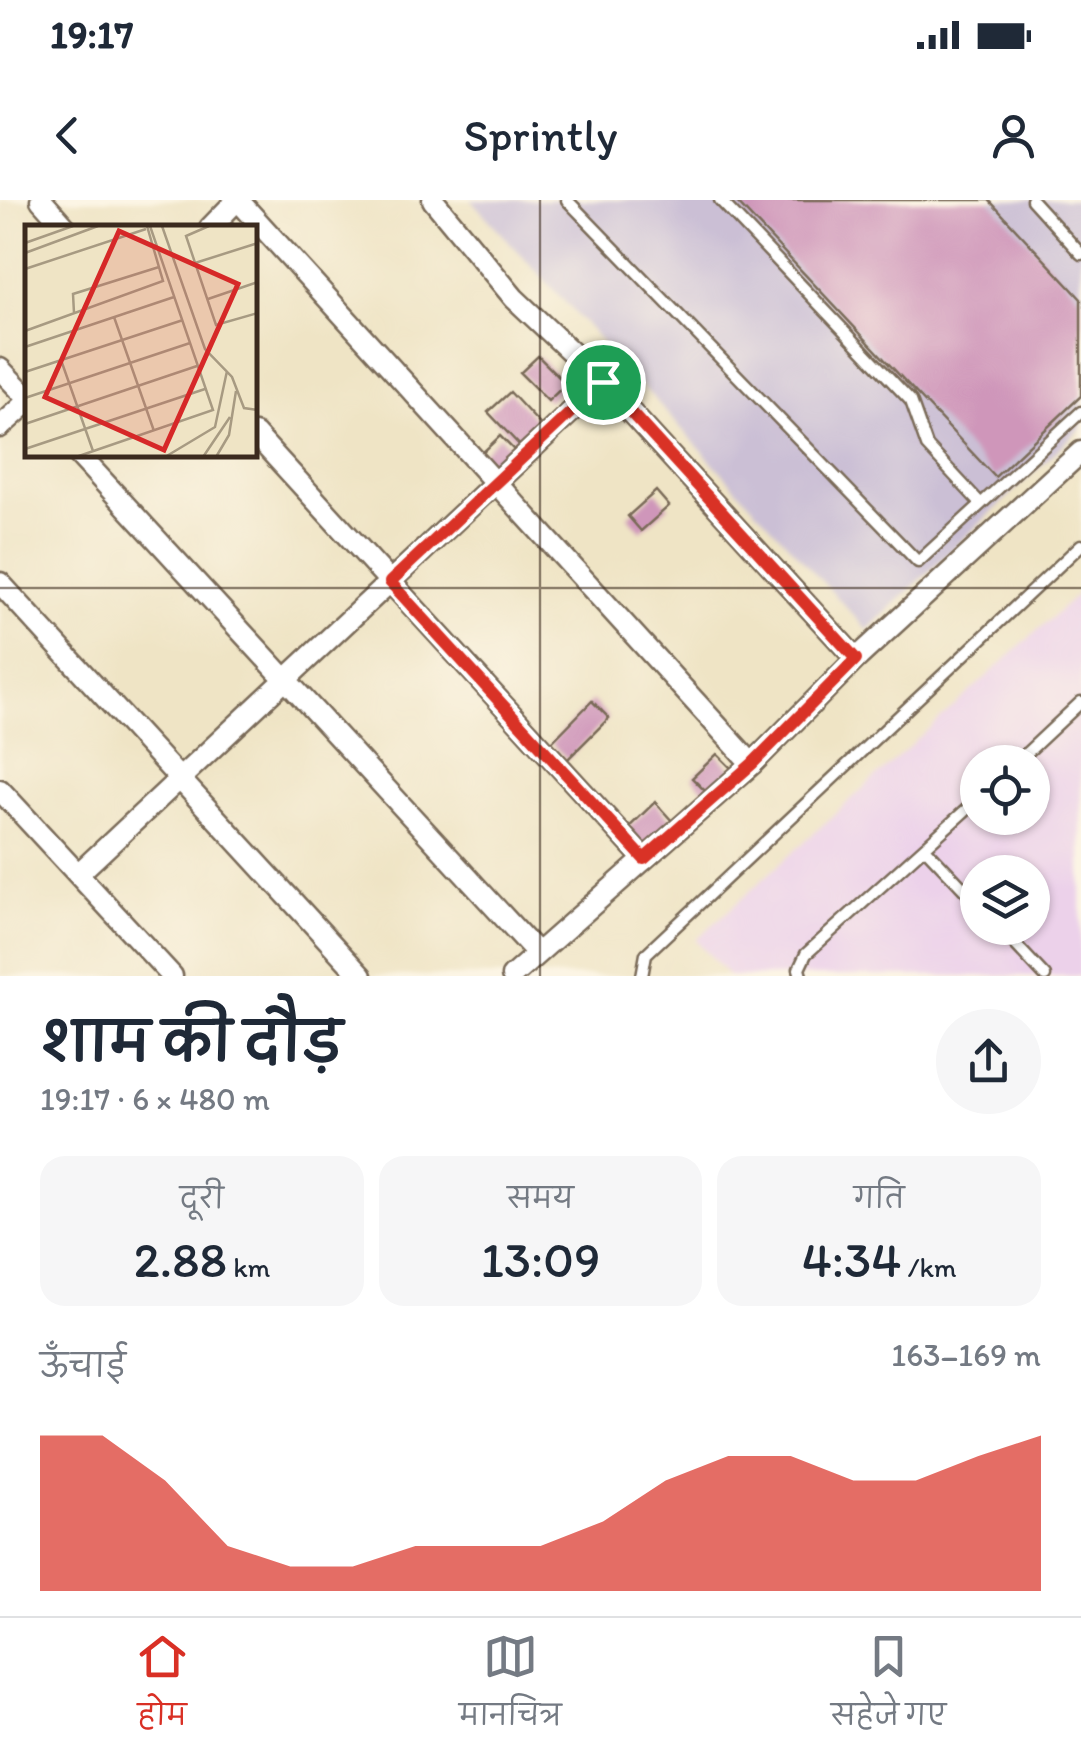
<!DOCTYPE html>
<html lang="hi">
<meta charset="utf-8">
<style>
body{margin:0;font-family:Itim,"Playpen Sans Deva",sans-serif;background:#f6f6f7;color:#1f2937;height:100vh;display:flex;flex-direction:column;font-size:38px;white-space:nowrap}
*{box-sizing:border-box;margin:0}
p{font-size:32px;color:#747a83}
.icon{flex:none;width:55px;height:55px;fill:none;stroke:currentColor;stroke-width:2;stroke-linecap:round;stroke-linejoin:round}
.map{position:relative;height:776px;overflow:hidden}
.drawer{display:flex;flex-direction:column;background:#fff;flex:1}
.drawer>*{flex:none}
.tools{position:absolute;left:960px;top:545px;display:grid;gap:20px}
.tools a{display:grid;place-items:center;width:90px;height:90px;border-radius:50%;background:#fff;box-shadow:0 2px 8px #0004;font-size:50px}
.pin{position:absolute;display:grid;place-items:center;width:85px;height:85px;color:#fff;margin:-42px;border:5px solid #fff;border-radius:50%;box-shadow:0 2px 10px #0007}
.round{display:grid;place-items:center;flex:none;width:105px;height:105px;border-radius:52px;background:#f6f6f7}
.headline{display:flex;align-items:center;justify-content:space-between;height:170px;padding:0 40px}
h1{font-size:55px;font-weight:600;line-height:75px}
.figures{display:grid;grid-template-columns:repeat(3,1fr);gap:15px;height:170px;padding:10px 40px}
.figures div{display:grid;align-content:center;border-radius:25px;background:#f6f6f7;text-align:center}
.figures b{font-size:50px;font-weight:600}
.figures small{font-size:28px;font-weight:400}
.figures p{font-size:28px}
.chart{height:280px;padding:20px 40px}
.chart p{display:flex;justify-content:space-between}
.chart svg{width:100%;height:180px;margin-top:10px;fill:#d93025;opacity:.7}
.status{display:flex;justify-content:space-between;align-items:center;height:70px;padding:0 50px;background:#fff;direction:ltr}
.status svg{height:28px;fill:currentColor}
header{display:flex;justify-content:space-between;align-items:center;height:130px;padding:0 40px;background:#fff;font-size:45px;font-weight:600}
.dock{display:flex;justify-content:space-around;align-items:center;height:140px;border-top:2px solid #e0e1e3;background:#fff;font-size:28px;color:#747a83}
.dock a{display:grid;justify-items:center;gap:5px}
.dock .selected{color:#d93025}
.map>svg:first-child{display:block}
.built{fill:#ecd1ea;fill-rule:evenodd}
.industrial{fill:#cbbfd5}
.building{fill:#cf96ba}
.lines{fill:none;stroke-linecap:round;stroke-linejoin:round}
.service-casing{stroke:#7a6b58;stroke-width:15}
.minor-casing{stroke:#7a6b58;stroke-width:25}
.service{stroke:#fff;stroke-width:10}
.minor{stroke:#fff;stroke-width:20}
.route-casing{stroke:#fff;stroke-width:20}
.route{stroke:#d93025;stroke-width:12}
.grid{fill:none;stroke:#3b2a1e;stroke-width:2.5;stroke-opacity:0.55}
.inset-road{fill:none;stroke:#a79a82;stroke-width:2.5}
.view{fill:#d62828;fill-opacity:0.15;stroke:#d62828;stroke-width:5}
.inset-edge{fill:none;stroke:#3b2a1e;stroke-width:5}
</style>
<div class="status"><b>19:17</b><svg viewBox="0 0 49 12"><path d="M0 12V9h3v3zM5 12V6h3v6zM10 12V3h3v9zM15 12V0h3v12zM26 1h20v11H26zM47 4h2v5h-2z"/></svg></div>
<header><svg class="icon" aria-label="back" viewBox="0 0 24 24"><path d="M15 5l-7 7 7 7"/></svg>Sprintly<svg class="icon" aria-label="person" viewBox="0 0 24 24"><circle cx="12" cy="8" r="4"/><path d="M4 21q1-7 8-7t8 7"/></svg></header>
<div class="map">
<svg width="1081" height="776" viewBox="0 0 1081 776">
<rect width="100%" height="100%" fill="#fcf5e5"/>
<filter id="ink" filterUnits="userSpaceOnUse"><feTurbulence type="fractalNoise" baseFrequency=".01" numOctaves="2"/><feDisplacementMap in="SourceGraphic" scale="20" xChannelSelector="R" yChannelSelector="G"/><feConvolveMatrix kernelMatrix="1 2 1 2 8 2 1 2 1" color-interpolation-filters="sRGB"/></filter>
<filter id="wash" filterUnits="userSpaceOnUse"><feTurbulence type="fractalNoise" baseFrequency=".0048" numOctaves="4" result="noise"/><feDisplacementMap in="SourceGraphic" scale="40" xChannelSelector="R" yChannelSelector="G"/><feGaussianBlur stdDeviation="2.25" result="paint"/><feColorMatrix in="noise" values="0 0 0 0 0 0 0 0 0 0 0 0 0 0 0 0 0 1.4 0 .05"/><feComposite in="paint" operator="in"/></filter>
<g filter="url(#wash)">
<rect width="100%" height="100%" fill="#efe4c5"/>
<!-- built -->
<path class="built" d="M1081 391V776H729L696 740ZM978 562H1032V618H978ZM978 672H1032V728H978Z"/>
<!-- industrial -->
<path class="industrial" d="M471 0H1081V228L867 430Z"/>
<g id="blocks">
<!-- building -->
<path class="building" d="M735 0H989L1081 99V196L995 277Z
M538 156 566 184 548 201 520 173Z
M510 192 547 232 526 252 488 212Z
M500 236 516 252 496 271 480 255Z
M656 291 669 306 641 331 628 316Z
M592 501 609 518 567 560 551 543Z
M717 554 735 572 710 596 692 578Z
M655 602 672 621 644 649 626 630Z"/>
</g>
</g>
<g filter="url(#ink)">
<use href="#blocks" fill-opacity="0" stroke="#7a6b58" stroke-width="2.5"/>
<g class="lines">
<!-- service casing -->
<g class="service-casing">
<path id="service" d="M567 0 918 362 1081 212
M720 0 911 201 927 246 981 304
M1032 0 1081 54
M1017 562 1081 502
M925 648 978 704
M1000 728 1045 776
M642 776 646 754 1081 345
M801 776 799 769 806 754 978 599"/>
</g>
<!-- minor casing -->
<g class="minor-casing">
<path id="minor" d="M41 0 66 28
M238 0 752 564
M433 0 514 98 603 182 856 459
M210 28 237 0
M0 169 28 198
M0 227 28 202
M255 234 644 659
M79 255 537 753
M0 383 361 776
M0 590 172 776
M78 674 603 182
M512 776 752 564 856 459 1081 252"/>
</g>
<!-- service -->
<use href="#service" class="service"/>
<!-- minor -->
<use href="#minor" class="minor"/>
</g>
</g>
<g class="lines" filter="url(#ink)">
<!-- route casing -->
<g class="route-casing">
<path id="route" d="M603 182 856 459 752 564 644 659 390 382Z"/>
</g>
<!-- route -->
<use href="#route" class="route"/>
</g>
<!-- grid -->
<path class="grid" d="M540 0V776M0 388H1081"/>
<!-- overview -->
<g transform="translate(25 25)">
<rect width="232" height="232" fill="#efe4c5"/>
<path class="inset-road" d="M137 1 180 124 207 152 219 183 233 185M184 1 161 11 191 100 233 88M0 18 48 1M0 28 73 1M170 38 233 18M0 44 121 4M183 74 233 57M49 88 48 69 134 42M89 92 129 206M0 106 138 56 122 1M0 122 149 72M36 135 68 226M0 147 158 95M0 173 165 118M0 199 172 141M0 224 180 164M51 232 188 185 125 1M140 232 190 202 202 146M178 232 205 192M191 232 204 210 211 166"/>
<path class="view" d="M94 6 213 59 139 225 20 172Z"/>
<rect width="232" height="232" class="inset-edge"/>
</g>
</svg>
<div class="tools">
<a><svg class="icon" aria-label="locate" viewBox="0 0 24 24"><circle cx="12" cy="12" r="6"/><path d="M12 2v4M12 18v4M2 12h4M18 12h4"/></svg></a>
<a><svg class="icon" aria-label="layers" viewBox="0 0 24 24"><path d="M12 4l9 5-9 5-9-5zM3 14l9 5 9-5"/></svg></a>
</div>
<div class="pin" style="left:603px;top:182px;background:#1e9e55"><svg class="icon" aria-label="arrive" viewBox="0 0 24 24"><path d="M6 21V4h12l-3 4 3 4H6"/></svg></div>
</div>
<section class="drawer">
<div class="headline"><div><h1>शाम की दौड़</h1><p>19:17 · 6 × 480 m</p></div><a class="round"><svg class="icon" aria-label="share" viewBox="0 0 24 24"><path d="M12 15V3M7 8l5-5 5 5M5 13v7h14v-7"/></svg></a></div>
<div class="figures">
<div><p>दूरी</p><b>2.88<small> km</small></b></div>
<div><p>समय</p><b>13:09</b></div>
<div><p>गति</p><b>4:34<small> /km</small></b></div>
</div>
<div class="chart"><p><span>ऊँचाई</span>163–169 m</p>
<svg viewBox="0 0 160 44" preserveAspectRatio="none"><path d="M0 44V6L10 6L20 17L30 33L40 38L50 38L60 33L70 33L80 33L90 27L100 17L110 11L120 11L130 17L140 17L150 11L160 6V44z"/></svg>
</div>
</section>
<nav class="dock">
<a class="selected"><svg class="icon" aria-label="home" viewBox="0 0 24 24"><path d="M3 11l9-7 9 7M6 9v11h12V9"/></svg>होम</a>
<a><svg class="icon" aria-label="map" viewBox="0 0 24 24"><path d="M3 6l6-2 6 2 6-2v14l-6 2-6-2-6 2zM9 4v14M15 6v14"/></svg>मानचित्र</a>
<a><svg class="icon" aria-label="saved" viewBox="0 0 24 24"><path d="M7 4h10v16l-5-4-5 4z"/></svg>सहेजे गए</a>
</nav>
